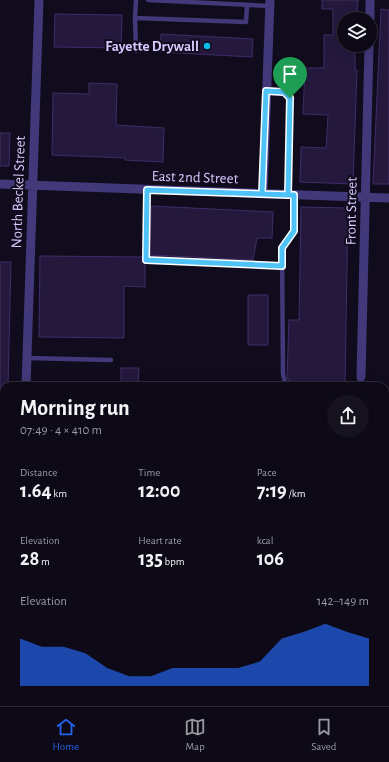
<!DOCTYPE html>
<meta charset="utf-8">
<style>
body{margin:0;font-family:"Alegreya Sans",sans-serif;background:#16121f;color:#f1f3f6;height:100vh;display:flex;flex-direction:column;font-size:15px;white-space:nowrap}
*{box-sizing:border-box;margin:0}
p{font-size:13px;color:#9a9aa1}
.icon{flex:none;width:22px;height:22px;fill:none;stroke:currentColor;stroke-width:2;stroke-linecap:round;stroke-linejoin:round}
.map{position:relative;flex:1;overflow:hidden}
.side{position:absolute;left:0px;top:382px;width:389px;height:324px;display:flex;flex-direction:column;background:#0d0916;border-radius:12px 12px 0 0;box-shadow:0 4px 16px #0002,0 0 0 1px #2d2a35}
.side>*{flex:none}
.fabs{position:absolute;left:337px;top:12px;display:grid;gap:8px}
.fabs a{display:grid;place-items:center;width:40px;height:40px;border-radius:50%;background:#0d0916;box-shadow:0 4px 16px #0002,0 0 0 1px #2d2a35;font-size:20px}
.pin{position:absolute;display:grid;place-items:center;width:34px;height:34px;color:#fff;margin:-41px -17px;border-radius:50% 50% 50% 0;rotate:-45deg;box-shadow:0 0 4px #0007}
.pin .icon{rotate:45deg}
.round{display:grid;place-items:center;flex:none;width:42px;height:42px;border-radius:21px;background:#16121f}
.head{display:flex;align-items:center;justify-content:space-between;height:68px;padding:0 20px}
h1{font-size:22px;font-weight:700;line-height:30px}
.stats{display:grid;grid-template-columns:repeat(3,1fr);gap:6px;height:68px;padding:4px 20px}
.stats div{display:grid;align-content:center}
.stats b{font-size:20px;font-weight:700}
.stats small{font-size:11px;font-weight:400}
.stats p{font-size:11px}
.chart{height:112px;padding:8px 20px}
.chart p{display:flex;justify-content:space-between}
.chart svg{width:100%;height:72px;margin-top:4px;fill:#2563eb;opacity:.7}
.menu{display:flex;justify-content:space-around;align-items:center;height:56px;border-top:1px solid #2d2a35;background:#0d0916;font-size:11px;color:#9a9aa1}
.menu a{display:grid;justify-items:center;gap:2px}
.menu .selected{color:#2563eb}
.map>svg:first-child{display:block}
.building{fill:#24193d;stroke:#3e2c68}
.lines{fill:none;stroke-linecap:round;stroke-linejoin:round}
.lane{stroke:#42397a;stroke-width:4.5}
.street{stroke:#42397a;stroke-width:9}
.secondary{stroke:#7864f9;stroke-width:10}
.rail-casing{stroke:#08bbea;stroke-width:4.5}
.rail{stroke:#110c1d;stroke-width:3;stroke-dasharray:9;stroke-linecap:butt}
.route-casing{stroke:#fff;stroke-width:8}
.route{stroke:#4fc3f7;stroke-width:5}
.poi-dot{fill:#08bbea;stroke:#110c1d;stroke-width:1.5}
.labels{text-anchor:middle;stroke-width:4;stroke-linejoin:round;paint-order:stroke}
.poi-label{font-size:15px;font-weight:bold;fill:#d5cafd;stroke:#110c1d;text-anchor:end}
.street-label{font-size:15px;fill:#d5cafd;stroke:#110c1d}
</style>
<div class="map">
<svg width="389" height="706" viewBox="0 0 389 706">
<rect width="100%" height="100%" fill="#110c1d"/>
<!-- building -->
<path class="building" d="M322 0H358L357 19H344V45H355V70H357L353 184 300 182 301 147 326 148 328 115 303 114 305 68H324V35H333V9H322Z
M381 9 389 10V184H373Z
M55 14 122 15 121 48 54 47Z
M161 34 253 39 252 57 160 52Z
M89 83 117 84 116 125 164 128 163 162 125 160V158L52 155 53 93 89 94Z
M0 133H10L9 166H0Z
M151 206 273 212 272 238H257L253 260 150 255Z
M301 207 348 208 345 386H290L287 376 289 320H299Z
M40 256 142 257 145 263V287L124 286V338L39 337Z
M0 262H11L8 386H4V390H0Z
M248 295H268V345H248Z
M121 368H139L138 386H121Z"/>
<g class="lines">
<!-- lane -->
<path class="lane" d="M136 0 135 18 246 22 247 5
M148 0 270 6
M135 18 136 51
M266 91 284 92 290 98 288 195
M147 190 146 259 282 266
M27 358 111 360
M286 386 283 374 282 248 294 231V195
M358 386 361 377"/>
<!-- street -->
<path class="street" d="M370 19V0
M0 184 389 198
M263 194 270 0
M361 377 369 45
M26 386 39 0"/>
<!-- secondary -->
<path class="secondary" d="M0 458 4 459
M385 461H389
M385 482H389"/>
<!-- rail casing -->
<g class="rail-casing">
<path id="rail" d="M385 411 389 409
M385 419 389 417
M385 426 389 424
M0 552 4 551
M0 566 4 565"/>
</g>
<!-- rail -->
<use href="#rail" class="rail"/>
</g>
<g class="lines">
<!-- route casing -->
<g class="route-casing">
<path id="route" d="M290 98 288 195 147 190 146 260 282 266V248L294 231V195L262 194 266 91 284 92 290 98"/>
</g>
<!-- route -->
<use href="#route" class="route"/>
</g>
<!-- markers -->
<circle class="poi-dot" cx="207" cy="46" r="4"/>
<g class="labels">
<!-- poi labels -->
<g class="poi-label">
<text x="199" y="51">Fayette Drywall</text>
</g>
<!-- street labels -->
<g class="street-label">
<text transform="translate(195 177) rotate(2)" y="5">East 2nd Street</text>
<text transform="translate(18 192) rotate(-88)" y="5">North Beckel Street</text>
<text transform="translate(351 211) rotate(-89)" y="5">Front Street</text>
</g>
</g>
</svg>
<div class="fabs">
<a><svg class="icon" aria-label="layers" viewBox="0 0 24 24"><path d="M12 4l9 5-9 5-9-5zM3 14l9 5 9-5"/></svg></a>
</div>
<div class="pin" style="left:290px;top:98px;background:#1e9e55"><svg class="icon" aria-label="arrive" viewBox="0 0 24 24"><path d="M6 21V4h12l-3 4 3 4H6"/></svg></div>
<section class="side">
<div class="head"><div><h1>Morning run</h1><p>07:49 · 4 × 410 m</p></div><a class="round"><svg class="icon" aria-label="share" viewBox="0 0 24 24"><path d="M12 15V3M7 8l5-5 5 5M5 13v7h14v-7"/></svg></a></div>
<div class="stats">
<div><p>Distance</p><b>1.64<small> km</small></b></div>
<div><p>Time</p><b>12:00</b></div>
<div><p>Pace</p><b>7:19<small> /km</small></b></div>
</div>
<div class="stats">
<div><p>Elevation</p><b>28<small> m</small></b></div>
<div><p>Heart rate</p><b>135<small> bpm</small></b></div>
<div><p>kcal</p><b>106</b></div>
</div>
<div class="chart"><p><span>Elevation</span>142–149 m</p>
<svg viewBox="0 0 160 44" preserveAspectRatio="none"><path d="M0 44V15L10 20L20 20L30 24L40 33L50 38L60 38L70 33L80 33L90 33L100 33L110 29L120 15L130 11L140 6L150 11L160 15V44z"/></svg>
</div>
</section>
</div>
<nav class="menu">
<a class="selected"><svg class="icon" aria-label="home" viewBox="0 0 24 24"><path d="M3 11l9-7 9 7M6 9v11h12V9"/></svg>Home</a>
<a><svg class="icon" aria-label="map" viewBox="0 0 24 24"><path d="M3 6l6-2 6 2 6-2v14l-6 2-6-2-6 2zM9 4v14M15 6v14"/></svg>Map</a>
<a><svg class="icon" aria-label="saved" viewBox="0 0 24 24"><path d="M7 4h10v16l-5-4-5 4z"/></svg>Saved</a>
</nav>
